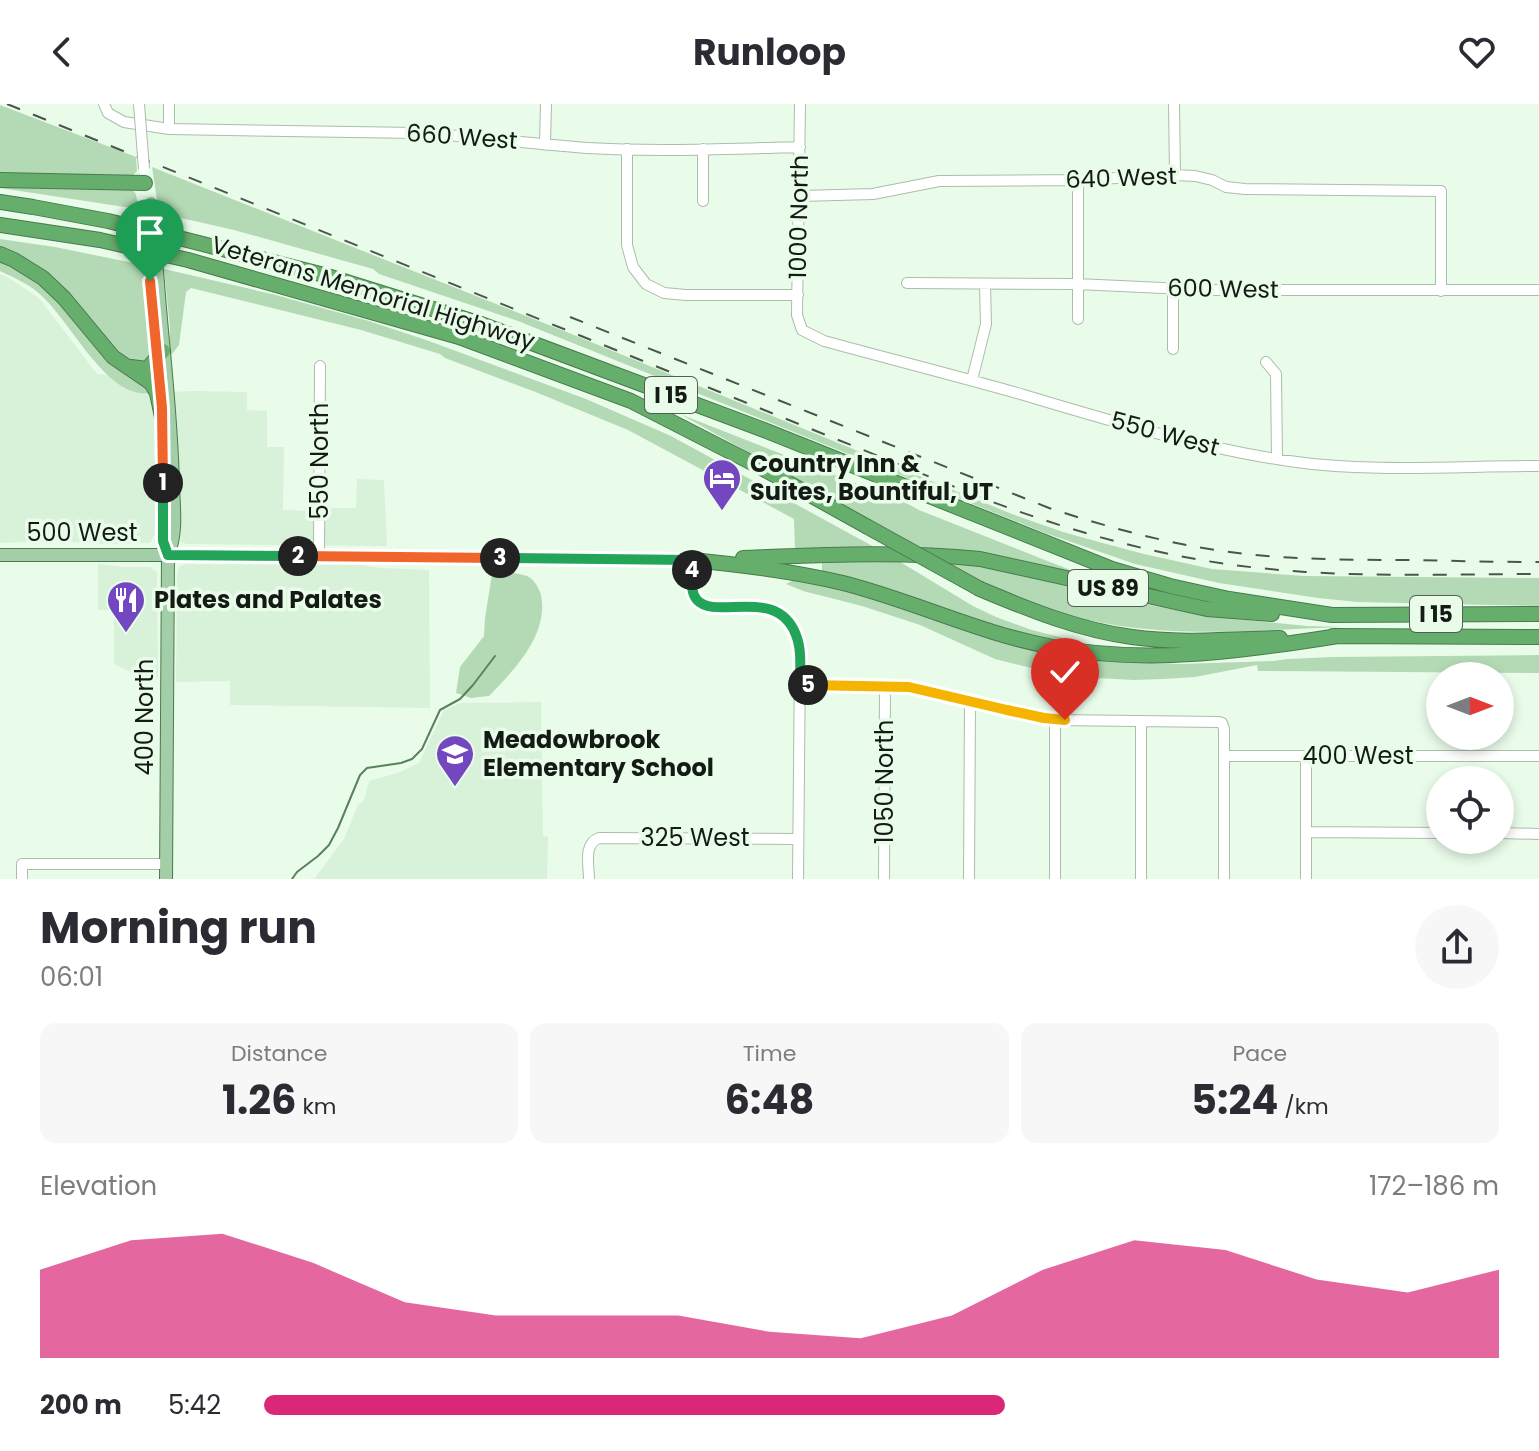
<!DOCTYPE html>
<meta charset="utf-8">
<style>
body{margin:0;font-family:Poppins,sans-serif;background:#f7f7f7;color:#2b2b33;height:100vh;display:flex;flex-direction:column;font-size:30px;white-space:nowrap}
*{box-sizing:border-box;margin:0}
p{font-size:26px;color:#7c7c81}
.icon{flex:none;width:44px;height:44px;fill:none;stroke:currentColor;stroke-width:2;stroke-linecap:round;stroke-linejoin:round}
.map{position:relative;height:775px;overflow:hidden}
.sheet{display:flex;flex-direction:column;background:#fff;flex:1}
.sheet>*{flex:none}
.needle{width:52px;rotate:90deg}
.tools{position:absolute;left:1426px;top:558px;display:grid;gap:16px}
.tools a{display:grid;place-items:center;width:88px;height:88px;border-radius:50%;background:#fff;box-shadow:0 4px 12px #0003;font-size:40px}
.pin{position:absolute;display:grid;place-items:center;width:68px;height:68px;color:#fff;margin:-82px -34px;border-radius:50% 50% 50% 0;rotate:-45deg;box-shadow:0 0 8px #0007}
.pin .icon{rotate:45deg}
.km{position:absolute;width:40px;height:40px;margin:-20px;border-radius:50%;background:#222;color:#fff;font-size:22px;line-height:40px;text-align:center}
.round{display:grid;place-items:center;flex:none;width:84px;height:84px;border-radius:42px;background:#f7f7f7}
.summary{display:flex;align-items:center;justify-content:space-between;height:136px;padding:0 40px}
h1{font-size:44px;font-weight:700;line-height:60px}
.stats{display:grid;grid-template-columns:repeat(3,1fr);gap:12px;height:136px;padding:8px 40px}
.stats div{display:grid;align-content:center;border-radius:16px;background:#f7f7f7;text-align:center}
.stats b{font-size:40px;font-weight:700}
.stats small{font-size:22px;font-weight:400}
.stats p{font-size:22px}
.chart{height:224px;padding:16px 40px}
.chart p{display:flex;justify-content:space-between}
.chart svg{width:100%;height:144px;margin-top:8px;fill:#db2777;opacity:.7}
ul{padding:0 40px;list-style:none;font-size:26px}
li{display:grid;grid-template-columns:128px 96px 1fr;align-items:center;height:60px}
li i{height:20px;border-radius:10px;background:#db2777}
header{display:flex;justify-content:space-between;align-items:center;height:104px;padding:0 40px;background:#fff;font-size:36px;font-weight:700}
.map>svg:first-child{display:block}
.built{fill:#d8f1d9}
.green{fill:#b4dab5}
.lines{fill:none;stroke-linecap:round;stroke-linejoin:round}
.stream{stroke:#59815b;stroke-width:2}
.minor-casing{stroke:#abbdab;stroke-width:12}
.major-casing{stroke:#497b4d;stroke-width:14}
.highway-casing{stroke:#497b4d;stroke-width:16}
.minor{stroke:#fff;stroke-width:10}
.major{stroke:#a3cea7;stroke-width:12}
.highway{stroke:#66ae6c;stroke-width:14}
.rail{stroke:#4b554b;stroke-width:2;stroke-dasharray:14 14;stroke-linecap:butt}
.minor-bridge-casing{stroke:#abbdab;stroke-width:12;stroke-linecap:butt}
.major-bridge-casing{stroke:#497b4d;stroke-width:14;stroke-linecap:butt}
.highway-bridge-casing{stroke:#497b4d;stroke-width:16;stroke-linecap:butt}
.minor-bridge{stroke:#fff;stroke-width:10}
.major-bridge{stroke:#a3cea7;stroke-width:12}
.highway-bridge{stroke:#66ae6c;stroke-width:14}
.split-1-casing{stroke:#fff;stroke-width:16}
.split-2-casing{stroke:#fff;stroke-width:16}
.split-3-casing{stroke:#fff;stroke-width:16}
.split-4-casing{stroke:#fff;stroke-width:16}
.split-5-casing{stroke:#fff;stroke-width:16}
.split-6-casing{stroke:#fff;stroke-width:16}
.split-7-casing{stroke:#fff;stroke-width:16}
.split-1{stroke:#f0652b;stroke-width:10}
.split-2{stroke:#22a559;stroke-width:10}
.split-3{stroke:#f0652b;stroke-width:10}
.split-4{stroke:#22a559;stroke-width:10}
.split-5{stroke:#22a559;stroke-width:10}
.split-6{stroke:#f5b400;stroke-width:10}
.split-7{stroke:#f5b400;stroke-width:10}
.labels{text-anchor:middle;stroke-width:7;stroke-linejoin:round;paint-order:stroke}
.shield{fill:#e9fcea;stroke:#545e54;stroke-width:2}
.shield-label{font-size:22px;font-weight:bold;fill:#141b14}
.street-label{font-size:24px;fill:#141b14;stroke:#e9fcea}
.poi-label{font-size:24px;font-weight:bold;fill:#141b14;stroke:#e9fcea;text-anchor:start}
</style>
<header><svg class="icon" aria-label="back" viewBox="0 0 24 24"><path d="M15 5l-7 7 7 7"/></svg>Runloop<svg class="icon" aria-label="heart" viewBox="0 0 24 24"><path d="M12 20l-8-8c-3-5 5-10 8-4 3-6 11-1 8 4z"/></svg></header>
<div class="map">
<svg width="1539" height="775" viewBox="0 0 1539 775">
<rect width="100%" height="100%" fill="#e9fcea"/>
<!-- built -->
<path class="built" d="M0 170 6 172 39 194 97 270 134 272 156 294 159 365 155 388V430L150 439 109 440 52 437 0 439Z
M193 287 247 288V306L267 307V343H284L283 406 314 407 324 404H356L357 375 384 376 387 442 187 440 181 438 179 381 171 288Z
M98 460 123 463H150L157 468 158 574 141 573 114 560V506H98Z
M185 460 362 461 380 464 429 466 430 604 230 601V577L176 578 177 469 179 463Z
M541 598 543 732 548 733 547 775H314L344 735 358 701 364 696 369 677 400 668 419 659 444 606 461 599Z"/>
<!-- green -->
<path class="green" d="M0 1 136 53 137 67 132 72 0 70Z
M152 63 569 229 1012 410 1063 428 1099 438 1144 450 1212 465 1304 472 1539 474V502L1357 498 1318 494 1219 479 1135 460 1045 429 518 217 379 170 373 165 234 126 159 109Z
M0 81 131 84 136 90 138 105 0 84Z
M0 135 55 143 143 161 153 251 147 259H130L0 144Z
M0 153 24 164 154 290C148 289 141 290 135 288 100 279 70 219 43 193 31 181 15 174 0 167Z
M164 165 276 191 369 217 429 237 586 295 671 332 878 445H795L794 415 628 326 533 287 445 254 440 250 361 226 191 184 186 188 179 241 169 254 170 224Z
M680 310 906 399 919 406 1083 471 923 446Z
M822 456H897L973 502 996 513 1032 526 1094 542C1001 529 912 496 822 468Z
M942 457 971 459 1144 500 1208 512 1307 522 1343 523C1259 526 1172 535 1088 516 1036 504 989 482 942 457Z
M509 468C514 469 521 470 527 472 534 475 539 484 541 491 549 531 514 566 489 592L471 594 456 589 460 563 484 532 485 514 492 470Z
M794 476 834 483 1085 553 1087 556 1181 560 1273 557 1288 555 1332 553 1539 551V569L1258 567 1257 561 1195 573 1164 575 1134 576 1078 573 1056 570 995 555 920 521 862 502 803 487 786 480Z"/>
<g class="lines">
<!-- stream -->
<path class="stream" d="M292 775 297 768 318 752 329 741 338 724 360 671 367 664 401 659 412 655 422 645 440 606 460 595 473 581 495 552"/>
<!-- minor casing -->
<g class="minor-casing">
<path id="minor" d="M104 0 108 9 124 18 169 25 416 29C473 32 530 40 587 44 657 48 729 45 800 43
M169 0V25
M800 0 797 211 802 226 824 237C890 255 957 272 1024 291 1111 317 1200 344 1289 357 1369 369 1458 362 1539 362
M1174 0 1175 71
M545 40 546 0
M627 45V141L633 163 646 180 664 189 686 191H798
M800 92 873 90 939 77 1078 76 1175 71 1195 72 1212 76 1226 83 1245 85 1441 87V187
M703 97V45
M150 177 161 291
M907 179 1077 180 1206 186H1539
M1078 215V76
M1173 245V184
M1266 258 1276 270 1277 355
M972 276 986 220 985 181
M319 452 320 262
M692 456V485L698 498C710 504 722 502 736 502 774 502 797 511 800 553L798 775
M800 580 909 583 1055 616 1219 618 1222 619 1224 625V775
M1224 652H1539
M1306 728 1440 729
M1500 729 1539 730
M22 775V760H166
M589 775C589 761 583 740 599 734L798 735
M884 775 885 582
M969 775 970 598
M1055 775V616
M1141 775V617
M1306 775V652"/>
</g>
<!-- major casing -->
<g class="major-casing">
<path id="major" d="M158 179C163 247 172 315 173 383 174 406 177 430 168 451L166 775
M163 336V437L168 451
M0 451H218L692 456"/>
</g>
<!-- highway casing -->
<g class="highway-casing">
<path id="highway" d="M0 76 145 79
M0 98 33 103 108 117 187 136 324 171 481 220 764 326 1112 465 1170 482 1229 495 1332 511 1539 510
M0 121 100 136 188 156 459 233 631 297 758 362 866 422
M0 150 14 156 43 174 64 194 113 253 151 279 157 289 162 313
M131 263 147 265 163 247
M743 454C822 451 901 447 980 455L1207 505 1272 510
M692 456C743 461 793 467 843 479 914 497 981 530 1053 543 1148 561 1244 547 1338 532
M980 485C1030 506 1079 526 1132 533 1181 540 1231 535 1280 534
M1333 532 1539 533"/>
</g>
<!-- minor -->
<use href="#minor" class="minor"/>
<!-- major -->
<use href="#major" class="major"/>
<!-- highway -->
<use href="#highway" class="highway"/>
<!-- rail -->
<path class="rail" d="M7 0 982 394C1072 428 1163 454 1259 464 1352 474 1446 470 1539 470
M570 213 1049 404C1104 422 1158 437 1215 446 1282 456 1349 456 1417 456 1457 457 1498 458 1539 458"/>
<!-- minor-bridge casing -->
<g class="minor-bridge-casing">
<path id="minor-bridge" d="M139 0 144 65
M142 98 150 177"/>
</g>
<!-- major-bridge casing -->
<g class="major-bridge-casing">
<path id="major-bridge" d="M151 99 158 179"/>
</g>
<!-- highway-bridge casing -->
<g class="highway-bridge-casing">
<path id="highway-bridge" d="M866 422 980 485"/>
</g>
<!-- minor-bridge -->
<use href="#minor-bridge" class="minor-bridge"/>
<!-- major-bridge -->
<use href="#major-bridge" class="major-bridge"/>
<!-- highway-bridge -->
<use href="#highway-bridge" class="highway-bridge"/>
</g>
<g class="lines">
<!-- split-1 casing -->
<g class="split-1-casing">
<path id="split-1" d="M150 177 162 304 163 379"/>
</g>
<!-- split-2 casing -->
<g class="split-2-casing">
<path id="split-2" d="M163 379V437L168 451 298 452"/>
</g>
<!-- split-3 casing -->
<g class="split-3-casing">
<path id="split-3" d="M298 452 500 454"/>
</g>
<!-- split-4 casing -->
<g class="split-4-casing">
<path id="split-4" d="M500 454 692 456V466"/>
</g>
<!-- split-5 casing -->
<g class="split-5-casing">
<path id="split-5" d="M692 466C692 475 690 488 697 496 716 517 777 481 796 531 802 546 800 564 800 580L808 581"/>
</g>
<!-- split-6 casing -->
<g class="split-6-casing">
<path id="split-6" d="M808 581 909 583 1007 606"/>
</g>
<!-- split-7 casing -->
<g class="split-7-casing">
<path id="split-7" d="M1007 606 1044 614 1065 616"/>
</g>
<!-- split-1 -->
<use href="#split-1" class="split-1"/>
<!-- split-2 -->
<use href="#split-2" class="split-2"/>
<!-- split-3 -->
<use href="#split-3" class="split-3"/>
<!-- split-4 -->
<use href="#split-4" class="split-4"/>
<!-- split-5 -->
<use href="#split-5" class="split-5"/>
<!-- split-6 -->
<use href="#split-6" class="split-6"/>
<!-- split-7 -->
<use href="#split-7" class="split-7"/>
</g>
<!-- icons -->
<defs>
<g id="hotel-pin" transform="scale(2)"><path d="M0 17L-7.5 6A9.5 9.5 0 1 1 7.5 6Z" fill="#7247c0" stroke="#e9fcea"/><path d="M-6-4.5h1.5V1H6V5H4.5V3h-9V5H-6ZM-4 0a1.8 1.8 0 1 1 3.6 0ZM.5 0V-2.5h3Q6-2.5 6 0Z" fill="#fff"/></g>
<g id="restaurant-pin" transform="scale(2)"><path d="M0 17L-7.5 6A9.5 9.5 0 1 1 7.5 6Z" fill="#7247c0" stroke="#e9fcea"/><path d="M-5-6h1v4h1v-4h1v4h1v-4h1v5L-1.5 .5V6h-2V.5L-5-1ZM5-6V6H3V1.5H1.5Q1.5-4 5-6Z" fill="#fff"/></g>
<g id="school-pin" transform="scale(2)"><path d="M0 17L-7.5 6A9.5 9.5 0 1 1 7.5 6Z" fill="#7247c0" stroke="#e9fcea"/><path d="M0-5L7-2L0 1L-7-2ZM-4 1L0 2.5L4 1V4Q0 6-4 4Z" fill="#fff"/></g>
</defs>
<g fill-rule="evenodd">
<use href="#hotel-pin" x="722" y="374"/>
<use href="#restaurant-pin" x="126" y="496"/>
<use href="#school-pin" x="455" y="650"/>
</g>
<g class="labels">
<!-- shield labels -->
<g class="shield">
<rect x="645" y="273" width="52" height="36" rx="6"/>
<rect x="1068" y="466" width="80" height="36" rx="6"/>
<rect x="1410" y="492" width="52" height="36" rx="6"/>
</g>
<g class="shield-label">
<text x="671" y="299">I 15</text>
<text x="1108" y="492">US 89</text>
<text x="1436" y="518">I 15</text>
</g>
<!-- street labels -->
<g class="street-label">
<text transform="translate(462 33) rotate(4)" y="8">660 West</text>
<text transform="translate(1121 74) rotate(-2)" y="8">640 West</text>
<text transform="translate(799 113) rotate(-89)" y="8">1000 North</text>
<text transform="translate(1223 185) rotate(1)" y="8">600 West</text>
<text transform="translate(373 189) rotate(17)" y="8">Veterans Memorial Highway</text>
<text transform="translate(1165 330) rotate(15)" y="8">550 West</text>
<text transform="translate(320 357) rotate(-90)" y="8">550 North</text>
<text x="82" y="437">500 West</text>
<text transform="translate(145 613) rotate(-90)" y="8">400 North</text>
<text x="1358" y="660">400 West</text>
<text transform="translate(885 678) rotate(-90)" y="8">1050 North</text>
<text x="695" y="742">325 West</text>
</g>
<!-- poi labels -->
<g class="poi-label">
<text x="750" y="368">Country Inn &amp;<tspan x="750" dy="28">Suites, Bountiful, UT</tspan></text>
<text x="154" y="504">Plates and Palates</text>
<text x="483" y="644">Meadowbrook<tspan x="483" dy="28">Elementary School</tspan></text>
</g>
</g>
</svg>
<div class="tools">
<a><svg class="needle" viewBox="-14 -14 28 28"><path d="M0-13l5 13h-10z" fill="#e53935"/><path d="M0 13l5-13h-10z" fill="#7c7c81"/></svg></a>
<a><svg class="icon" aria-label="locate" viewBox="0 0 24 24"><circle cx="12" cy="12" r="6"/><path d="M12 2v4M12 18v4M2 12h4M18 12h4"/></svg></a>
</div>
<div class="pin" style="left:150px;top:177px;background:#1e9e55"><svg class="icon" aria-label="arrive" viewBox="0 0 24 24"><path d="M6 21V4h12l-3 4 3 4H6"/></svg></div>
<div class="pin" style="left:1065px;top:616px;background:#d93025"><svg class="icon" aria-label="check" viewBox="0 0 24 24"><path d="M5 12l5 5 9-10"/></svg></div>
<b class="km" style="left:163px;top:379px">1</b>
<b class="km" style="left:298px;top:452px">2</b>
<b class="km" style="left:500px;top:454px">3</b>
<b class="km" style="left:692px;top:466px">4</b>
<b class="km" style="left:808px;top:581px">5</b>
</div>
<section class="sheet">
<div class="summary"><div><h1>Morning run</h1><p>06:01</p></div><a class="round"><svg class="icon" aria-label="share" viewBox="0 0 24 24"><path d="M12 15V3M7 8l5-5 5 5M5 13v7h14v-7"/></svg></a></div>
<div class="stats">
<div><p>Distance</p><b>1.26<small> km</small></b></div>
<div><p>Time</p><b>6:48</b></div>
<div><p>Pace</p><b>5:24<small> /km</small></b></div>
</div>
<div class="chart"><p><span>Elevation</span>172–186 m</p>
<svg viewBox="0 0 160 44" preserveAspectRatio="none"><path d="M0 44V17L10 8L20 6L30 15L40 27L50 31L60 31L70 31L80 36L90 38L100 31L110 17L120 8L130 11L140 20L150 24L160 17V44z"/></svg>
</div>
<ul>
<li><b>200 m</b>5:42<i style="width:60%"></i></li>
</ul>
</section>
